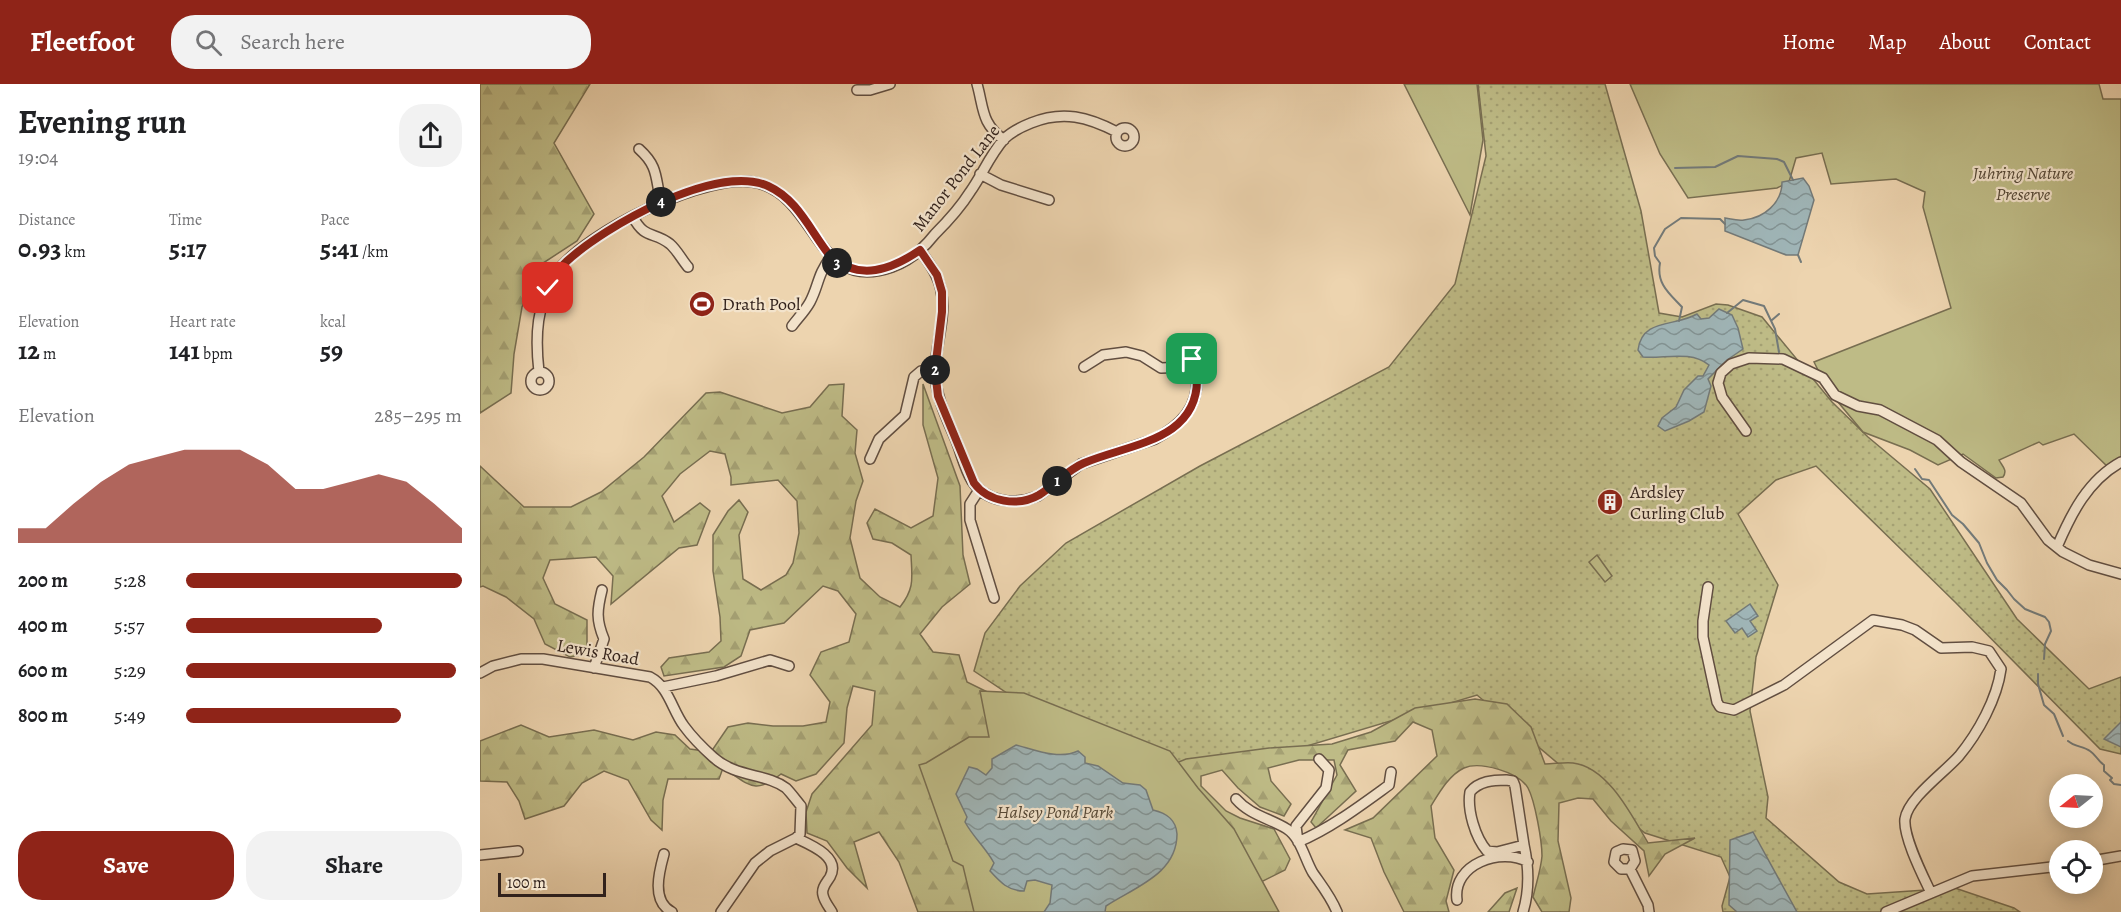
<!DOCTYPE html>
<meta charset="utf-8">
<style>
body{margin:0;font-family:Alegreya,serif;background:#f2f2f2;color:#202124;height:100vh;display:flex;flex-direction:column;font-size:22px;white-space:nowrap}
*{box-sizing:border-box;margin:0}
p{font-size:20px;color:#757577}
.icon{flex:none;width:33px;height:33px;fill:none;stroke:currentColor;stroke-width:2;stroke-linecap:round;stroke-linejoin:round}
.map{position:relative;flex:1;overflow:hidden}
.panel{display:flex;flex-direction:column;background:#fff;width:480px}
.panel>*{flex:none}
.needle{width:39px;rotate:252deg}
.controls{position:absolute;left:1569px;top:690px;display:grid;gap:12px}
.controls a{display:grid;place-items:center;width:54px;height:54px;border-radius:50%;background:#fff;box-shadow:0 3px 15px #0003;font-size:30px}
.scale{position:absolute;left:18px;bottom:15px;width:108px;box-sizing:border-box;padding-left:6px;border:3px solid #32221c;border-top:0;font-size:16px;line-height:21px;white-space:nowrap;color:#32221c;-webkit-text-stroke:4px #f3e3cb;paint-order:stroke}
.pin{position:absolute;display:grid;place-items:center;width:51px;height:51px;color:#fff;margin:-26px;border-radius:12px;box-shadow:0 3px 9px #0006}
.km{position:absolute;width:30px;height:30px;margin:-15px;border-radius:50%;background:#222;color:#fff;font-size:16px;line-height:30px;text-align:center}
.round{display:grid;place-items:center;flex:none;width:63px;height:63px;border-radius:24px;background:#f2f2f2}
.headline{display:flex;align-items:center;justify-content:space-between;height:102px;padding:0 18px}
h1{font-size:33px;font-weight:600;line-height:45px}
.metrics{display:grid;grid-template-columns:repeat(3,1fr);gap:9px;height:102px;padding:6px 18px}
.metrics div{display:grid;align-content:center}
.metrics b{font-size:26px;font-weight:600}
.metrics small{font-size:16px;font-weight:400}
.metrics p{font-size:16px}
.chart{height:168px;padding:12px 18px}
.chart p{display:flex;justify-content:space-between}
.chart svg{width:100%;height:108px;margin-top:6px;fill:#8f2418;opacity:.7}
.button{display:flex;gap:12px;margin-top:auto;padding:12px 18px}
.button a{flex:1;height:69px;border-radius:24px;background:#8f2418;color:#fff;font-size:24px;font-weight:600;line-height:69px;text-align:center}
.button a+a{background:#f2f2f2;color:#202124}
ul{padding:0 18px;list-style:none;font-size:20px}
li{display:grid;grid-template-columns:96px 72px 1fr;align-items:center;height:45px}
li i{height:15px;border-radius:8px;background:#8f2418}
header{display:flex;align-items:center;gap:36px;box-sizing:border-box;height:84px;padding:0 30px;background:#8f2418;color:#fff}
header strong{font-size:28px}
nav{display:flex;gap:33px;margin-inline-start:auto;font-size:21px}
.search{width:420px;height:54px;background:#f2f2f2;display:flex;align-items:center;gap:15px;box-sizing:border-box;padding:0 21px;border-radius:24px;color:#757577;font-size:22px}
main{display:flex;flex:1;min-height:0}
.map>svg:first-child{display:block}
.grass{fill:url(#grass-dots);stroke:#786e51;stroke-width:1.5}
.forest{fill:url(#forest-firs);stroke:#786e51;stroke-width:1.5}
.park{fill:#bebb86;stroke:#786e51;stroke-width:1.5}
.water{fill:url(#water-waves);stroke:#737a79;stroke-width:1.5}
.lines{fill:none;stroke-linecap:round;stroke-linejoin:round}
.stream{stroke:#737a79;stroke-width:2}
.minor-casing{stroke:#614e41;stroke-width:12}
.minor{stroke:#f3e3cb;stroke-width:9}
.route-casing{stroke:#fff;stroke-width:12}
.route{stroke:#8f2418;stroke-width:8}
.labels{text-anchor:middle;stroke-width:4.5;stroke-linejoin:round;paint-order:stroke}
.park-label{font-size:18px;font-style:italic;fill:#554836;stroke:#f3e3cb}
.street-label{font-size:18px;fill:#32221c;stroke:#f3e3cb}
.poi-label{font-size:18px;fill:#32221c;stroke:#f3e3cb;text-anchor:start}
</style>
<header>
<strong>Fleetfoot</strong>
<div class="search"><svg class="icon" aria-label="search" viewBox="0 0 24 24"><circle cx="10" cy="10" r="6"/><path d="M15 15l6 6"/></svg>Search here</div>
<nav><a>Home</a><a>Map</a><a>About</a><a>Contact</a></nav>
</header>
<main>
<section class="panel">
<div class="headline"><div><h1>Evening run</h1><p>19:04</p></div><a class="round"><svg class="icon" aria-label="share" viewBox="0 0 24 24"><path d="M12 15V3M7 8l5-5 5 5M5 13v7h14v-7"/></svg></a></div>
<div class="metrics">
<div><p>Distance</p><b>0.93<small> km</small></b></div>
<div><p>Time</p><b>5:17</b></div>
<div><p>Pace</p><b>5:41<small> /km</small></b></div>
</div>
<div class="metrics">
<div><p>Elevation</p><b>12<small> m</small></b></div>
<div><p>Heart rate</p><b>141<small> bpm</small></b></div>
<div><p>kcal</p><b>59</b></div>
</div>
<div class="chart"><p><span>Elevation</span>285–295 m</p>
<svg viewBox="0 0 160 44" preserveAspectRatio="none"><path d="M0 44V38L10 38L20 28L30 19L40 12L50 9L60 6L70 6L80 6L90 12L100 22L110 22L120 19L130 16L140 19L150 28L160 38V44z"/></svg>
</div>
<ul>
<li><b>200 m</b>5:28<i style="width:100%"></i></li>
<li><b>400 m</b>5:57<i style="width:71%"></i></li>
<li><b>600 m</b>5:29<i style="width:98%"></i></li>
<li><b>800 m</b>5:49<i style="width:78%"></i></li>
</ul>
<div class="button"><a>Save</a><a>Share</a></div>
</section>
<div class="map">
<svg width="1641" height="828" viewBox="0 0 1641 828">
<defs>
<pattern id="grass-dots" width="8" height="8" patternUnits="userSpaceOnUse" patternTransform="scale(1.5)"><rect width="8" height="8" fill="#bebb86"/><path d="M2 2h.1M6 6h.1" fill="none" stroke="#a4a073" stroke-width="1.8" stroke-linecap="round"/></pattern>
<pattern id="forest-firs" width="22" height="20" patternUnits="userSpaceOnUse" patternTransform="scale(1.5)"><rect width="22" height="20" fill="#bebb86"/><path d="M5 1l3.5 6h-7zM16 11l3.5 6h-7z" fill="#a4a073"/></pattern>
<pattern id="water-waves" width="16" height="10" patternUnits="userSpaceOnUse" patternTransform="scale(1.5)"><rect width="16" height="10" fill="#9fb5b7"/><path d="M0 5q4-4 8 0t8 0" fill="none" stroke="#829394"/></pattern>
</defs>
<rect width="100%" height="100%" fill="#edd4af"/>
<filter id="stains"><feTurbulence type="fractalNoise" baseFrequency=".00333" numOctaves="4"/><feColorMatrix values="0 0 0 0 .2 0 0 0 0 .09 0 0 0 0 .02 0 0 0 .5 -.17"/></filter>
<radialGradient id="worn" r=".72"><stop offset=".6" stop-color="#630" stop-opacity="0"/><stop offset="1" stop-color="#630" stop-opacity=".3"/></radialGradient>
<!-- grass -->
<path class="grass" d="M998 0H1125L1161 127 1179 229 1202 233 1236 220 1248 221 1282 233 1352 318 1388 353 1450 405 1537 535 1609 605 1641 593V670L1620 665 1475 518 1336 382 1296 396 1258 430 1298 501 1276 573 1270 627 1288 713 1286 734 1359 798 1387 810 1475 804 1534 824 1540 828H1243L1242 822 1250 793 1241 773 1165 749 1094 693 997 611 790 673 695 686 527 609 494 587 505 549 540 502 586 459 720 382 909 283 975 200 1006 72Z"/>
<!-- forest -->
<path class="forest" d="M0 0H110L74 59 114 130 97 157 60 181 42 223 34 270 31 309 0 329Z
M364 300 362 332 377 346 375 369 383 397 376 417 370 454 380 494 400 513 420 523C435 504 432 494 431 471L412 459 393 455 387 439 395 425 431 444 453 432 458 394 443 341V300L480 402 483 471 490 500 462 523 440 550 453 568 479 571 487 598 672 689 706 675 789 664 852 660 891 648 935 624 995 615 1027 620 1051 643 1065 680C1074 680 1084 678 1093 679 1128 683 1152 732 1168 759L1215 754 1185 770 1169 792 1164 767 1131 737 1113 715 1098 714 1079 719 1078 757 1091 814 1089 828H1062L1053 813C1056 800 1061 785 1062 772 1062 757 1055 717 1048 704 1039 688 1000 677 984 684 969 691 959 709 951 722L955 754 974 786 966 817 969 828H924L904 788 891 754 865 746 893 734 957 672 952 646 933 638 915 657 868 666 860 681 876 707 836 744 831 738 857 691 854 676H819L788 684 791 697 811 720 804 732 780 723 758 704 742 686 721 692V702L746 727 760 734 794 745 810 775 805 786 773 802 564 828H438L419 778 399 748 374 758 387 804 367 784 347 757 327 749 326 728 332 710 392 641 395 607 373 602 367 624 364 659 336 690 316 697 301 690C274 712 269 700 243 684L239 695H188L183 716 182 746 171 736 148 696 124 687 102 699 84 722 45 735 39 717 27 698 0 697V657L41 641 69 653 114 646 153 656 176 648 195 651 210 665 231 668 248 643 268 639 293 642H323L346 638 350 618 330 591 341 568 369 558 376 530 358 507 343 502 304 539 270 546 261 572 244 583 184 592 181 583 189 574 229 568 241 557 240 533 233 487V451L248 427 259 416 268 428 259 451 263 495 281 506 306 491 313 479 319 449 317 417 298 396 251 401V393L245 370 230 367 200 390 182 412 194 438 220 419 230 427 217 461 199 464 131 520 133 492 116 473 70 476 63 494 75 520 107 536V570L90 573 65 560 54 535 26 513 3 502 0 503V382L44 423H91L121 408 164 373 226 309 240 308 302 329 330 323 349 301Z
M1037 804 1029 828H1008L1025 809Z"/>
<!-- park -->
<path class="park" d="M924 0H997L1003 56 990 131Z
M1150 0H1619L1623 15H1641V378L1630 385 1594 350 1563 361 1559 358 1519 376C1522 382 1528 386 1523 393L1516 394 1483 370 1458 381 1430 366 1383 348 1348 306 1334 278 1471 224 1443 123 1445 108 1416 95 1351 100 1342 69 1316 74 1309 98 1297 104 1208 114 1180 70Z
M1117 471 1132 492 1125 498 1109 478Z
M500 607 544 609 690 667 718 704 754 745 799 828H494L483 782 473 777 439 681 446 679 489 653H509Z"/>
<!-- water -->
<path class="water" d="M1323 94 1329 102 1334 116 1318 171H1306L1245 147V134C1251 135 1258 137 1264 136 1284 134 1302 119 1302 98Z
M1239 225 1252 231 1258 244 1263 265 1247 276 1228 295 1231 302 1224 328 1209 337 1185 347 1178 342 1182 334 1196 323 1204 306 1218 292H1223L1229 281C1210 266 1184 275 1163 273L1158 266C1162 234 1195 243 1217 230L1221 235 1229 234Z
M1270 520 1278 532 1270 537 1277 547 1268 553 1262 544 1255 549 1246 537Z
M1641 638V663L1624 655Z
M536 661C555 666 579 676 598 667L605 673V679L618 682 643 699 660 701 666 706 673 726C686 729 696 735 697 750 697 790 655 803 626 822L625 828H564L570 819 572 801 555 796 547 797 544 807C528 807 520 798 510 787L514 779C506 764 493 753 485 738L487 733 476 710 489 683 497 685 506 691 512 684V675Z
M1273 748 1317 828H1257L1249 821 1250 756Z"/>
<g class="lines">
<!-- stream -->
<path class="stream" d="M1195 84 1235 83 1258 72 1297 75 1304 78 1313 96
M1318 171 1321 178
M1247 229 1263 216 1284 222 1295 245 1299 268
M1292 236 1299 230
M1199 237 1202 223C1190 210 1176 200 1180 179L1175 172 1174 164 1185 145 1201 134 1240 135 1245 140
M1435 385 1442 395 1449 396 1472 431 1483 440 1499 459 1507 479 1517 496 1527 506 1534 515 1545 525 1565 533 1569 538 1571 547 1565 560 1564 575
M1558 590V600L1564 621 1574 630 1583 652
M1588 657C1595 663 1603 662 1610 667 1616 671 1618 677 1624 681V687L1632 694 1630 696 1634 700 1641 701"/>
<!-- minor casing -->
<g class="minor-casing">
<path id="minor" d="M497 0C504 25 501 39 524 56
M377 6H390L410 0
M636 53a9 9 0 1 1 18 0a9 9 0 1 1-18 0Z
M159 65C179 83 175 94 181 118
M500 90 521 101 569 116
M153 133C165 156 174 147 190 160 197 166 202 176 208 183
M440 166C449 179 458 191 461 206 467 233 455 262 455 289 456 312 466 333 475 354 481 368 484 384 492 397 507 419 535 421 558 412L601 380 675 355C701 341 718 324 717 293
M312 242C318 234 325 227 330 218 339 201 337 191 351 173
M706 284a10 10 0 1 1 20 0a10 10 0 1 1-20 0Z
M604 283 623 271 646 268 662 272 681 284 707 283
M59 288C55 253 56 219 77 188 105 148 230 86 278 99 339 115 335 210 412 183 430 177 444 164 455 150 468 137 480 124 490 108 502 91 510 71 524 55 532 47 541 43 551 39 583 26 608 33 637 48
M51 297a9 9 0 1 1 18 0a9 9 0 1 1-18 0Z
M1266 347 1242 313 1238 299 1241 289 1251 280 1269 274 1303 275 1343 294 1355 311 1378 322 1400 326 1457 356 1481 378 1541 419 1568 456 1583 468 1609 481 1641 490
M390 375 399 355 425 331 434 293 441 287 455 286
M499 406 490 420V436L514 514
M1577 463C1591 430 1608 396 1641 378
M1228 503 1223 537V553L1237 618 1240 623 1254 626 1304 601 1393 536 1422 541 1435 546 1461 564 1492 563 1509 567 1521 585C1517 615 1498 649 1479 672 1465 688 1428 714 1425 735 1423 753 1443 792 1451 809
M114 584 124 555C116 536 117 526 122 506
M0 589 13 582 41 575H63L170 593C189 603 192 626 204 642 212 653 223 664 233 673 256 694 286 689 306 704 311 709 316 716 321 722L320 750 316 754
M183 603 236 592 290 576 309 582
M1026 696 1033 697 1035 702 1044 761 1017 768 1007 767C995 753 987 726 990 708 999 697 1013 696 1026 696Z
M756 715C770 731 789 734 807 745 821 754 825 776 833 789 842 802 851 813 857 828
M316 754C331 761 361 773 350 793 347 798 341 804 343 811 344 817 349 823 352 828
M818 758C851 744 880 722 909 701L911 688
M818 758 816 742 846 704 849 686 839 675
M1143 765 1152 766 1155 777 1150 785H1141L1134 778 1136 768Z
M184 770C179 788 171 817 192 828
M0 771 38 767
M1612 777 1641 772
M1150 785 1168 821 1169 828
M977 816C972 780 1021 763 1048 778
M241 828 275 779 290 767 316 754
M1043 828C1050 805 1049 784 1044 761
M1406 828 1492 792 1580 782"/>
</g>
<!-- minor -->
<use href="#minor" class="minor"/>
</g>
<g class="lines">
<!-- route casing -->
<g class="route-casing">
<path id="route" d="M68 204C73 194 78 185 86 178 125 142 236 79 288 102 319 116 331 149 351 173 380 197 411 186 440 166L457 191 462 208V228L455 286 458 312 494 399C508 418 538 423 559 411 575 401 587 386 604 379 648 360 719 357 717 293L709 290 707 283 712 275"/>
</g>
<!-- route -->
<use href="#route" class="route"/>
</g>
<!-- icons -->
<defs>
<g id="stadium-disc" transform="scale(1.35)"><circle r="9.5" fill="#8f2418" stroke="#f3e3cb"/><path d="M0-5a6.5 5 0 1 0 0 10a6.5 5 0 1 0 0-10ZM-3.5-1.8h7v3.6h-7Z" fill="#fff"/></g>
<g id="building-disc" transform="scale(1.35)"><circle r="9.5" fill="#8f2418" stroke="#f3e3cb"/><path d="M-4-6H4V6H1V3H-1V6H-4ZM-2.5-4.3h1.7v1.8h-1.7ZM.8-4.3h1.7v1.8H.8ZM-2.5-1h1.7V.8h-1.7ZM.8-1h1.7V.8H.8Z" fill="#fff"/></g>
</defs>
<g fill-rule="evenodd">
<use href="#stadium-disc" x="222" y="220"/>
<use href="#building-disc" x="1130" y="418"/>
</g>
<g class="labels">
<!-- park labels -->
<g class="park-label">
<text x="1543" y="95">Juhring Nature<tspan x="1543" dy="21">Preserve</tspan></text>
<text x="575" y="734">Halsey Pond Park</text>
</g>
<!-- street labels -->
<g class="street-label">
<text transform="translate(476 94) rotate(-52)" y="6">Manor Pond Lane</text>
<text transform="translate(118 568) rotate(10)" y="6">Lewis Road</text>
</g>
<!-- poi labels -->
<g class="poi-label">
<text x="242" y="226">Drath Pool</text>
<text x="1150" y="414">Ardsley<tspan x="1150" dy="21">Curling Club</tspan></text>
</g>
</g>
<rect width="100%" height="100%" filter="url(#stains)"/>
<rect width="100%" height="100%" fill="url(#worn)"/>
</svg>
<div class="controls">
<a><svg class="needle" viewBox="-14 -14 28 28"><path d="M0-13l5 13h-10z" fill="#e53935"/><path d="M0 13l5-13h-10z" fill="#757577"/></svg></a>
<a><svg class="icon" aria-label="locate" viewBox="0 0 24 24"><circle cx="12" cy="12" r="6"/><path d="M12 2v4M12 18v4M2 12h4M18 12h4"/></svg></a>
</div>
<div class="scale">100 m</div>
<div class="pin" style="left:712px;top:275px;background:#1e9e55"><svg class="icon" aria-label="arrive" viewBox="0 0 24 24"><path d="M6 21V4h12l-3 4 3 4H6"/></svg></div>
<div class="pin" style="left:68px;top:204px;background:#d93025"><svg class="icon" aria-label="check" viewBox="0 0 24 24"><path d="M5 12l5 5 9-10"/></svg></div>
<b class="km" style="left:577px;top:397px">1</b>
<b class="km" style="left:455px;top:286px">2</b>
<b class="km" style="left:357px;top:179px">3</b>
<b class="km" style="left:181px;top:118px">4</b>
</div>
</main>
